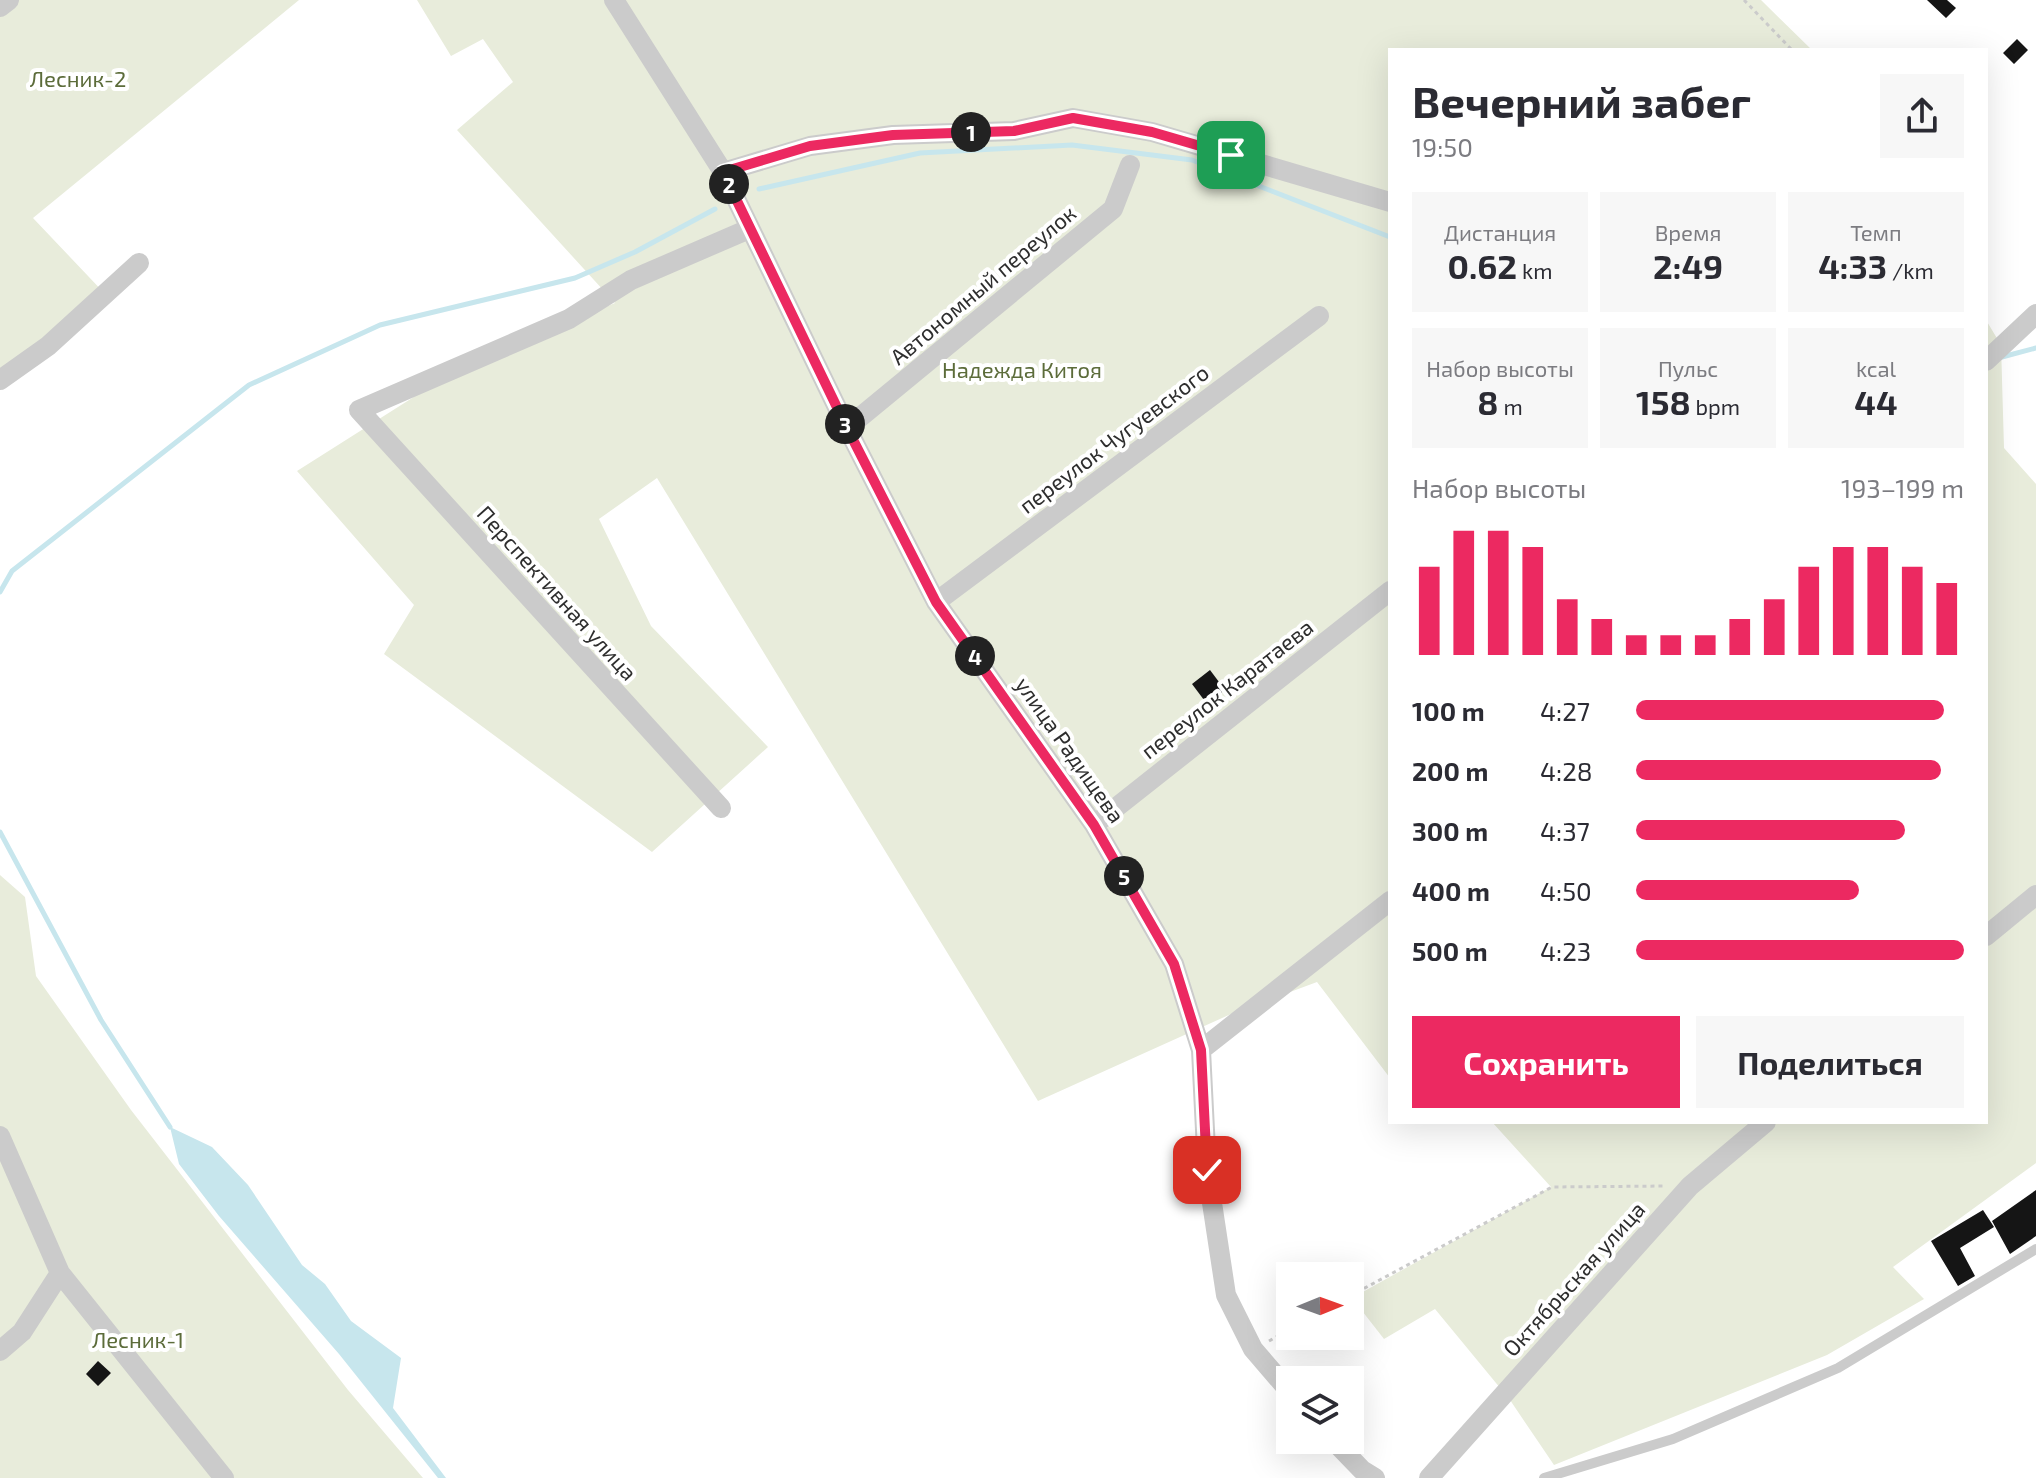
<!DOCTYPE html>
<html lang="ru">
<meta charset="utf-8">
<style>
body{margin:0;font-family:"Exo 2",sans-serif;background:#f7f7f7;color:#2b2b33;height:100vh;display:flex;flex-direction:column;font-size:30px;white-space:nowrap}
*{box-sizing:border-box;margin:0}
p{font-size:26px;color:#7c7c81}
.icon{flex:none;width:44px;height:44px;fill:none;stroke:currentColor;stroke-width:2;stroke-linecap:round;stroke-linejoin:round}
.map{position:relative;flex:1;overflow:hidden}
.details{position:absolute;left:1388px;top:48px;width:600px;height:1076px;display:flex;flex-direction:column;background:#fff;border-radius:0px;box-shadow:0 8px 32px #0002}
.details>*{flex:none}
.needle{width:52px;rotate:89deg}
.buttons{position:absolute;left:1276px;top:1262px;display:grid;gap:16px}
.buttons a{display:grid;place-items:center;width:88px;height:88px;border-radius:0px;background:#fff;box-shadow:0 8px 32px #0002;font-size:40px}
.pin{position:absolute;display:grid;place-items:center;width:68px;height:68px;color:#fff;margin:-34px;border-radius:16px;box-shadow:0 4px 12px #0006}
.km{position:absolute;width:40px;height:40px;margin:-20px;border-radius:50%;background:#222;color:#fff;font-size:22px;line-height:40px;text-align:center}
.round{display:grid;place-items:center;flex:none;width:84px;height:84px;border-radius:0px;background:#f7f7f7}
.head{display:flex;align-items:center;justify-content:space-between;height:136px;padding:0 24px}
h1{font-size:44px;font-weight:700;line-height:60px}
.figures{display:grid;grid-template-columns:repeat(3,1fr);gap:12px;height:136px;padding:8px 24px}
.figures div{display:grid;align-content:center;border-radius:0px;background:#f7f7f7;text-align:center}
.figures b{font-size:34px;font-weight:700}
.figures small{font-size:22px;font-weight:400}
.figures p{font-size:22px}
.chart{height:224px;padding:16px 24px}
.chart p{display:flex;justify-content:space-between}
.chart svg{width:100%;height:144px;margin-top:8px;stroke:#ec2961;stroke-width:6}
.cta{display:flex;gap:16px;margin-top:auto;padding:16px 24px}
.cta a{flex:1;height:92px;border-radius:0px;background:#ec2961;color:#fff;font-size:32px;font-weight:700;line-height:92px;text-align:center}
.cta a+a{background:#f7f7f7;color:#2b2b33}
ul{padding:0 24px;list-style:none;font-size:26px}
li{display:grid;grid-template-columns:128px 96px 1fr;align-items:center;height:60px}
li i{height:20px;border-radius:10px;background:#ec2961}
.map>svg:first-child{display:block}
.green{fill:#e8ecdb}
.water{fill:#c7e6ed}
.lines{fill:none;stroke-linecap:round;stroke-linejoin:round}
.stream{stroke:#c7e6ed;stroke-width:5}
.building{fill:#151515}
.path{stroke:#cbcbcb;stroke-width:3;stroke-dasharray:4 4;stroke-linecap:butt}
.service{stroke:#cbcbcb;stroke-width:10}
.minor{stroke:#cbcbcb;stroke-width:20}
.route-casing{stroke:#fff;stroke-width:16}
.route{stroke:#ec2961;stroke-width:10}
.labels{text-anchor:middle;stroke-width:8;stroke-linejoin:round;paint-order:stroke}
.park-label{font-size:22px;fill:#5c6c3a;stroke:#fff}
.street-label{font-size:22px;fill:#2e2e2e;stroke:#fff}
</style>
<div class="map">
<svg width="2036" height="1478" viewBox="0 0 2036 1478">
<rect width="100%" height="100%" fill="#fff"/>
<!-- green -->
<path class="green" d="M0 0H299L33 218 107 296 0 384Z
M417 0H1761L1812 50H1390V1078L1317 982 1231 1014 1038 1101 657 478 599 519 651 626 768 747 652 852 384 654 414 605 297 471 458 369 615 303 457 130 513 82 483 39 451 56Z
M1986 320 2001 345 2004 448 2036 484V1163L1893 1267 1924 1299 1827 1355 1554 1465 1510 1400 1435 1309 1384 1339 1352 1298 1551 1187 1492 1122H1986Z
M0 875 25 897 36 976 131 1110 348 1390 423 1478H0Z"/>
<!-- water -->
<path class="water" d="M170 1127 212 1147 248 1185 302 1265 325 1284 351 1321 401 1358 393 1408 446 1478H438L339 1354 219 1216 179 1164Z"/>
<g class="lines">
<!-- stream -->
<path class="stream" d="M759 189 920 153 1072 145 1192 160 1390 237
M2002 357 2036 348
M0 592 12 571 249 385 380 325 575 278 635 252 715 209
M0 832 101 1020 170 1127"/>
</g>
<!-- building -->
<path class="building" d="M1927 0H1947L1956 8 1946 18Z
M2017 39 2028 50 2014 64 2003 53Z
M1210 670 1225 690 1207 704 1192 684Z
M2036 1190V1236L2010 1254 1992 1221Z
M1983 1210 1994 1227 1960 1248 1975 1276 1958 1286 1931 1241Z
M98 1361 111 1373 98 1386 86 1374Z"/>
<g class="lines">
<!-- path -->
<path class="path" d="M1744 0 1792 50
M1350 1296 1552 1187 1666 1186
M1269 1341 1290 1329"/>
<!-- service -->
<path class="service" d="M1544 1478 1673 1439 1838 1368 2036 1249"/>
<!-- minor -->
<path class="minor" d="M614 0 723 172 847 428 936 602 1094 825 1174 964 1201 1050 1207 1170 1226 1295 1253 1349 1290 1392
M0 7 9 0
M723 172 810 146 893 135 1014 131 1073 118 1152 132 1390 202
M1986 361 2036 314
M0 380 48 346 139 263
M847 428 1113 209 1130 165
M936 602 1319 316
M721 808 359 410 569 319 631 280 749 229
M1094 825 1390 591
M1986 936 2036 895
M1201 1050 1390 901
M0 1136 60 1273 224 1478
M0 1351 22 1332 60 1273
M1333 1440 1362 1470 1375 1478
M1429 1478 1690 1186 1766 1122"/>
</g>
<g class="lines">
<!-- route casing -->
<g class="route-casing">
<path id="route" d="M1207 1170 1201 1050 1174 964 1094 825 936 602 847 428 723 172 810 146 893 135 1014 131 1073 118 1152 132 1231 155"/>
</g>
<!-- route -->
<use href="#route" class="route"/>
</g>
<g class="labels">
<!-- park labels -->
<g class="park-label">
<text x="78" y="87">Лесник-2</text>
<text x="1022" y="378">Надежда Китоя</text>
<text x="138" y="1348">Лесник-1</text>
</g>
<!-- street labels -->
<g class="street-label">
<text transform="translate(983 285) rotate(-40)" y="8">Автономный переулок</text>
<text transform="translate(1114 439) rotate(-37)" y="8">переулок Чугуевского</text>
<text transform="translate(557 593) rotate(48)" y="8">Перспективная улица</text>
<text transform="translate(1227 689) rotate(-38)" y="8">переулок Каратаева</text>
<text transform="translate(1070 750) rotate(55)" y="8">улица Радищева</text>
<text transform="translate(1574 1279) rotate(-48)" y="8">Октябрьская улица</text>
</g>
</g>
</svg>
<div class="buttons">
<a><svg class="needle" viewBox="-14 -14 28 28"><path d="M0-13l5 13h-10z" fill="#e53935"/><path d="M0 13l5-13h-10z" fill="#7c7c81"/></svg></a>
<a><svg class="icon" aria-label="layers" viewBox="0 0 24 24"><path d="M12 4l9 5-9 5-9-5zM3 14l9 5 9-5"/></svg></a>
</div>
<div class="pin" style="left:1231px;top:155px;background:#1e9e55"><svg class="icon" aria-label="arrive" viewBox="0 0 24 24"><path d="M6 21V4h12l-3 4 3 4H6"/></svg></div>
<div class="pin" style="left:1207px;top:1170px;background:#d93025"><svg class="icon" aria-label="check" viewBox="0 0 24 24"><path d="M5 12l5 5 9-10"/></svg></div>
<b class="km" style="left:971px;top:132px">1</b>
<b class="km" style="left:729px;top:184px">2</b>
<b class="km" style="left:845px;top:424px">3</b>
<b class="km" style="left:975px;top:656px">4</b>
<b class="km" style="left:1124px;top:876px">5</b>
<section class="details">
<div class="head"><div><h1>Вечерний забег</h1><p>19:50</p></div><a class="round"><svg class="icon" aria-label="share" viewBox="0 0 24 24"><path d="M12 15V3M7 8l5-5 5 5M5 13v7h14v-7"/></svg></a></div>
<div class="figures">
<div><p>Дистанция</p><b>0.62<small> km</small></b></div>
<div><p>Время</p><b>2:49</b></div>
<div><p>Темп</p><b>4:33<small> /km</small></b></div>
</div>
<div class="figures">
<div><p>Набор высоты</p><b>8<small> m</small></b></div>
<div><p>Пульс</p><b>158<small> bpm</small></b></div>
<div><p>kcal</p><b>44</b></div>
</div>
<div class="chart"><p><span>Набор высоты</span>193–199 m</p>
<svg viewBox="0 0 160 44" preserveAspectRatio="none"><path d="M5 44V17M15 44V6M25 44V6M35 44V11M45 44V27M55 44V33M65 44V38M75 44V38M85 44V38M95 44V33M105 44V27M115 44V17M125 44V11M135 44V11M145 44V17M155 44V22"/></svg>
</div>
<ul>
<li><b>100 m</b>4:27<i style="width:94%"></i></li>
<li><b>200 m</b>4:28<i style="width:93%"></i></li>
<li><b>300 m</b>4:37<i style="width:82%"></i></li>
<li><b>400 m</b>4:50<i style="width:68%"></i></li>
<li><b>500 m</b>4:23<i style="width:100%"></i></li>
</ul>
<div class="cta"><a>Сохранить</a><a>Поделиться</a></div>
</section>
</div>
